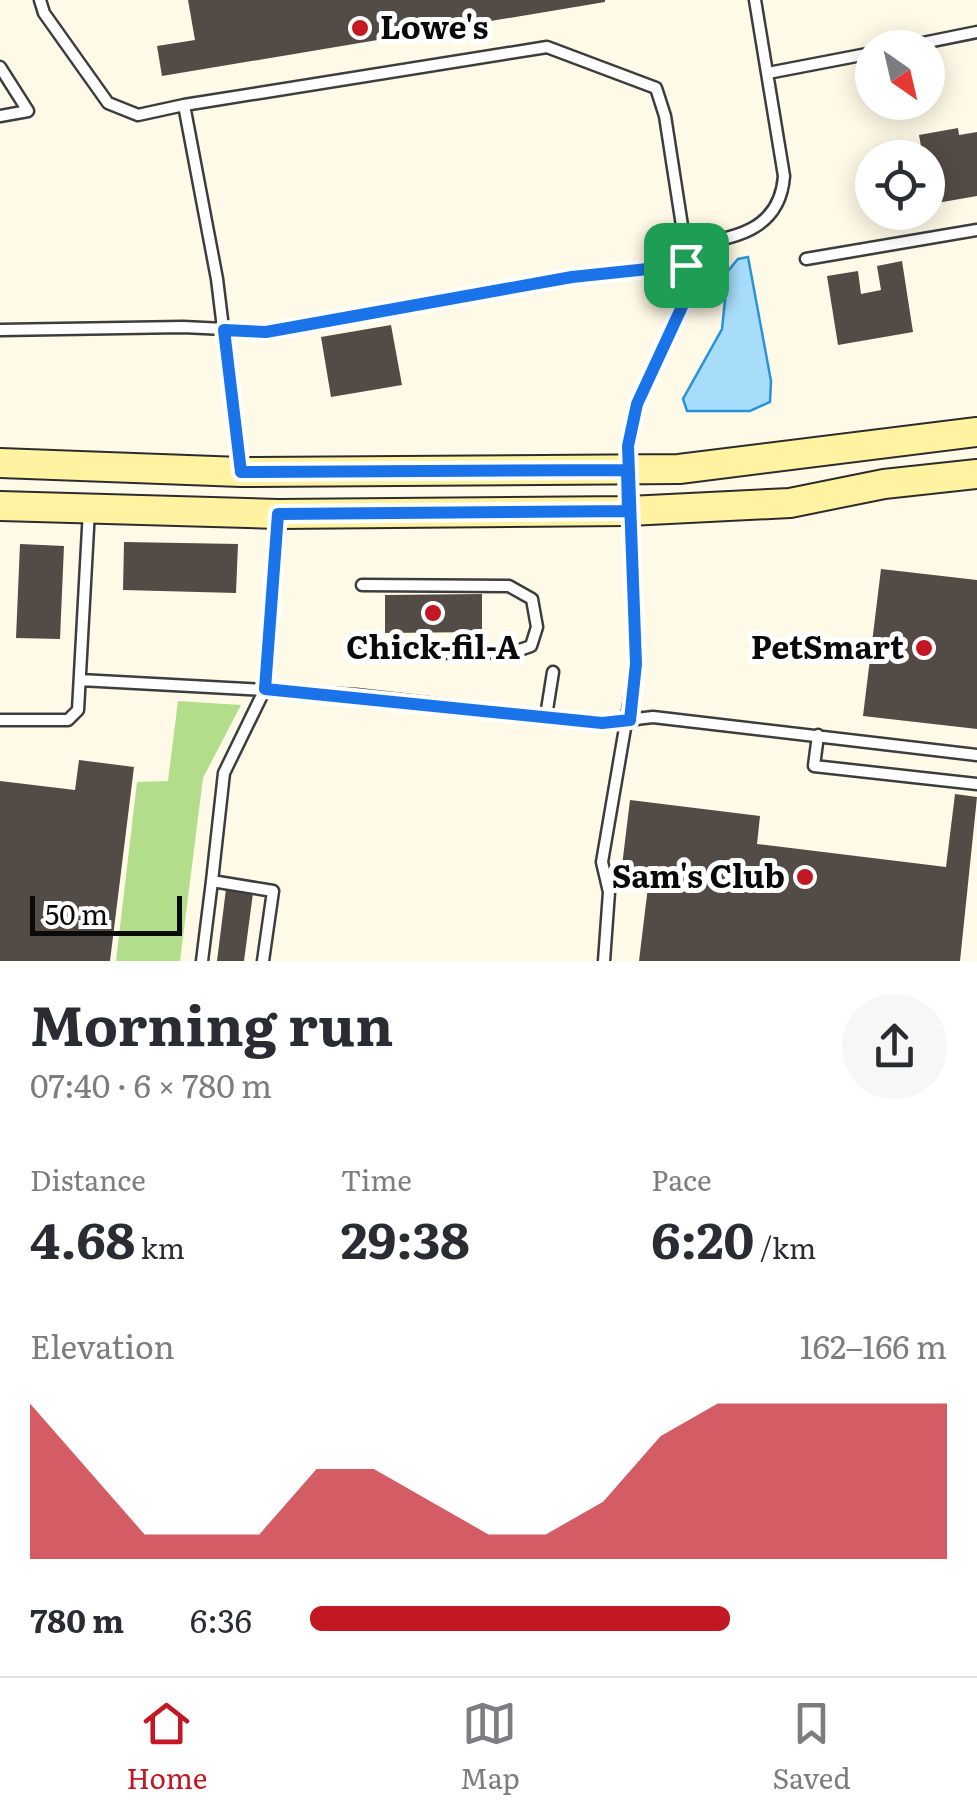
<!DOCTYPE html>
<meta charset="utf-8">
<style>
body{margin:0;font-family:Literata,serif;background:#f7f7f7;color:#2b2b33;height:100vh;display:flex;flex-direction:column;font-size:38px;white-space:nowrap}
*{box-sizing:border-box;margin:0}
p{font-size:32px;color:#7c7c81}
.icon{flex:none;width:55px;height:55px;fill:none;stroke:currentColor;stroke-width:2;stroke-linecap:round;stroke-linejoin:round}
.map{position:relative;height:961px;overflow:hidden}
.panel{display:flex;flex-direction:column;background:#fff;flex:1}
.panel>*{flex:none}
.needle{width:65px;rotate:146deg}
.controls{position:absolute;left:855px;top:30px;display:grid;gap:20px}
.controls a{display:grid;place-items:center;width:90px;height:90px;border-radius:50%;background:#fff;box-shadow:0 5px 25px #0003;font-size:50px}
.scale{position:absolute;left:30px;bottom:25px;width:152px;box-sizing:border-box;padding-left:10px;border:5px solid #0a0a0a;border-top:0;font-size:28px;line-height:35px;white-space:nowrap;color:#0a0a0a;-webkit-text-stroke:8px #fff;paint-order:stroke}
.pin{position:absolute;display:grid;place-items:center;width:85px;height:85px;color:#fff;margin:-42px;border-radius:20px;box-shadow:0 5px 15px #0006}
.round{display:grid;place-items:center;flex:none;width:105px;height:105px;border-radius:52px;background:#f7f7f7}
.head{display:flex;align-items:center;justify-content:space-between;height:170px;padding:0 30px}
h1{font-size:55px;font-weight:700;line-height:75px}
.metrics{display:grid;grid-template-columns:repeat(3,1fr);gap:15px;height:170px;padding:10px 30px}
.metrics div{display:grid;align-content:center}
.metrics b{font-size:50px;font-weight:700}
.metrics small{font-size:28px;font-weight:400}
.metrics p{font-size:28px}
.chart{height:280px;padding:20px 30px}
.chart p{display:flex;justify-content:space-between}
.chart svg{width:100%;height:180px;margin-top:10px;fill:#c31823;opacity:.7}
ul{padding:0 30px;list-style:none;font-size:32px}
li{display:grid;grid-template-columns:160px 120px 1fr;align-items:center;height:75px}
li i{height:25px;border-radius:12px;background:#c31823}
.tabs{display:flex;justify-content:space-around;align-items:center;height:140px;border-top:2px solid #e1e1e2;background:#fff;font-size:28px;color:#7c7c81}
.tabs a{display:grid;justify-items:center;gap:5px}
.tabs .active{color:#c31823}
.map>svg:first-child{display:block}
.forest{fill:#b2de8c}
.water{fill:#a7ddfb;stroke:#2894d8;stroke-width:2.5}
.building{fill:#534b46}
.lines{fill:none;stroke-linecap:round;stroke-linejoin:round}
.service-casing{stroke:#3d3d3d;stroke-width:15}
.secondary-casing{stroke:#2c2c2c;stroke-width:32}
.service{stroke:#fff;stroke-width:10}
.secondary{stroke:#fff3a2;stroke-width:28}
.route-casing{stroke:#fff;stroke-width:20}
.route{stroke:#1a73e8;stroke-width:12}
.poi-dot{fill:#c31823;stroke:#fff;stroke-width:4}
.labels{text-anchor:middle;stroke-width:10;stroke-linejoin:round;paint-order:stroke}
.poi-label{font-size:32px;font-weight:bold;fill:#0a0a0a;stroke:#fff;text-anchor:end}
</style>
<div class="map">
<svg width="977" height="961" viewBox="0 0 977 961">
<rect width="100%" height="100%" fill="#fffae7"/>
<!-- forest -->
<path class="forest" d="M178 701 241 705 203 778 180 961H116L137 782 168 781Z"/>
<!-- water -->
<path class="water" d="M748 257 771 381 770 402 750 411H687L683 399 722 329 728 271 738 259Z"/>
<!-- building -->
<path class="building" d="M188 0H605V2L162 76 157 46 195 40Z
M958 128 959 135 977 132V196L931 204 928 158H923L919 135Z
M902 261 913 332 838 345 827 276 858 271 861 294 881 290 877 266Z
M391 325 402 385 331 397 321 337Z
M124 542 238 544 236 593 123 590Z
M20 544 64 546 60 639 16 638Z
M881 569 977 580V729L863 716Z
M482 594V632L385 633V595Z
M79 760 134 767 110 961H0V781L75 790Z
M955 794 977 797 960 961H639L649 878 621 874 630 800 760 816 757 844 946 867Z
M226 889 253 893 244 961H217Z"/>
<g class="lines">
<!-- service casing -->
<g class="service-casing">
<path id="service" d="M40 0 44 13 108 103 138 115 184 105
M898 48 977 32
M0 67 28 111 0 116
M768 73 872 53
M685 245C732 239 780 232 784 176L755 0
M806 259 977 230
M0 330 183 327 265 331 572 277 687 265
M240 467 217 279 184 105 547 47 656 88 665 116 685 245 686 298 637 403 628 445 636 664 602 862 609 892 604 961
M359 654 514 652 531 646 537 627 532 599 509 586 362 585
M80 680 356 695 601 723 653 717 977 755
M546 716 553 672
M0 720H68L78 710 89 510
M818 735 814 766 977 784
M212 881 224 773 265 689 278 518
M202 961 212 881 273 891 263 961"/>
</g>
<!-- secondary casing -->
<g class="secondary-casing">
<path id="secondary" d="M0 463 241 472 679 469 977 432
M0 506 278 514 629 511 790 503 884 484 977 474"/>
</g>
<!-- service -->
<use href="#service" class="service"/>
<!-- secondary -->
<use href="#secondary" class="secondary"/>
</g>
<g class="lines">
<!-- route casing -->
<g class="route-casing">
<path id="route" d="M686 265 572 277 266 332 224 330 241 472 627 470 628 511 278 514 265 689 602 723 630 720 636 664 628 446 637 404 686 298V265"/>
</g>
<!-- route -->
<use href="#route" class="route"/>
</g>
<!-- markers -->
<g class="poi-dot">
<circle cx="360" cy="28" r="10"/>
<circle cx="433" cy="613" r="10"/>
<circle cx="924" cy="648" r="10"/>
<circle cx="805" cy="877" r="10"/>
</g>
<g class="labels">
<!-- poi labels -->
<g class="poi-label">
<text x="380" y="39" text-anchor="start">Lowe's</text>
<text x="433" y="659" text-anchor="middle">Chick-fil-A</text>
<text x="904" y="659">PetSmart</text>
<text x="785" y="888">Sam's Club</text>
</g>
</g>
</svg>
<div class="controls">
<a><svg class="needle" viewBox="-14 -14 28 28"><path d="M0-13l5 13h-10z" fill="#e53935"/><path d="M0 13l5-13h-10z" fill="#7c7c81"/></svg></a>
<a><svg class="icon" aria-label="locate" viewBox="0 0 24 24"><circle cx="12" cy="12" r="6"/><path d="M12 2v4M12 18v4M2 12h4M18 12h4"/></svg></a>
</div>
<div class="scale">50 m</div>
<div class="pin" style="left:686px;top:265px;background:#1e9e55"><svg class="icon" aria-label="arrive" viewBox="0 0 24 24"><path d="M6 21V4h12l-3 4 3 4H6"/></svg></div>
</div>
<section class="panel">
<div class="head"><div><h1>Morning run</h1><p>07:40 · 6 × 780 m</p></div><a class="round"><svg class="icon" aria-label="share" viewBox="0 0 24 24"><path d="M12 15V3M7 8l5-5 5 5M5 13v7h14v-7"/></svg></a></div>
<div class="metrics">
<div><p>Distance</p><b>4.68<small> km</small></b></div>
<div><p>Time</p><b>29:38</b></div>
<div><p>Pace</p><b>6:20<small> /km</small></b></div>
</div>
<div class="chart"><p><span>Elevation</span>162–166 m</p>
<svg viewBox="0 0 160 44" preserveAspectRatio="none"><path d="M0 44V6L10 22L20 38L30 38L40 38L50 22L60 22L70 30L80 38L90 38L100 30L110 14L120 6L130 6L140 6L150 6L160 6V44z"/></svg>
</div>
<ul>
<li><b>780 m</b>6:36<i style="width:66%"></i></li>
</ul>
</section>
<nav class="tabs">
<a class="active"><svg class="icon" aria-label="home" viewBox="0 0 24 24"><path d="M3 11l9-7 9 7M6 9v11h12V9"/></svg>Home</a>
<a><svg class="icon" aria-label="map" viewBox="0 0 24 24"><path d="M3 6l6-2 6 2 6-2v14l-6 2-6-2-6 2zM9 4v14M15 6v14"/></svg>Map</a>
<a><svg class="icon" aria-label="saved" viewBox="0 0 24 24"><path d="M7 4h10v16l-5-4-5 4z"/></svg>Saved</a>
</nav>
